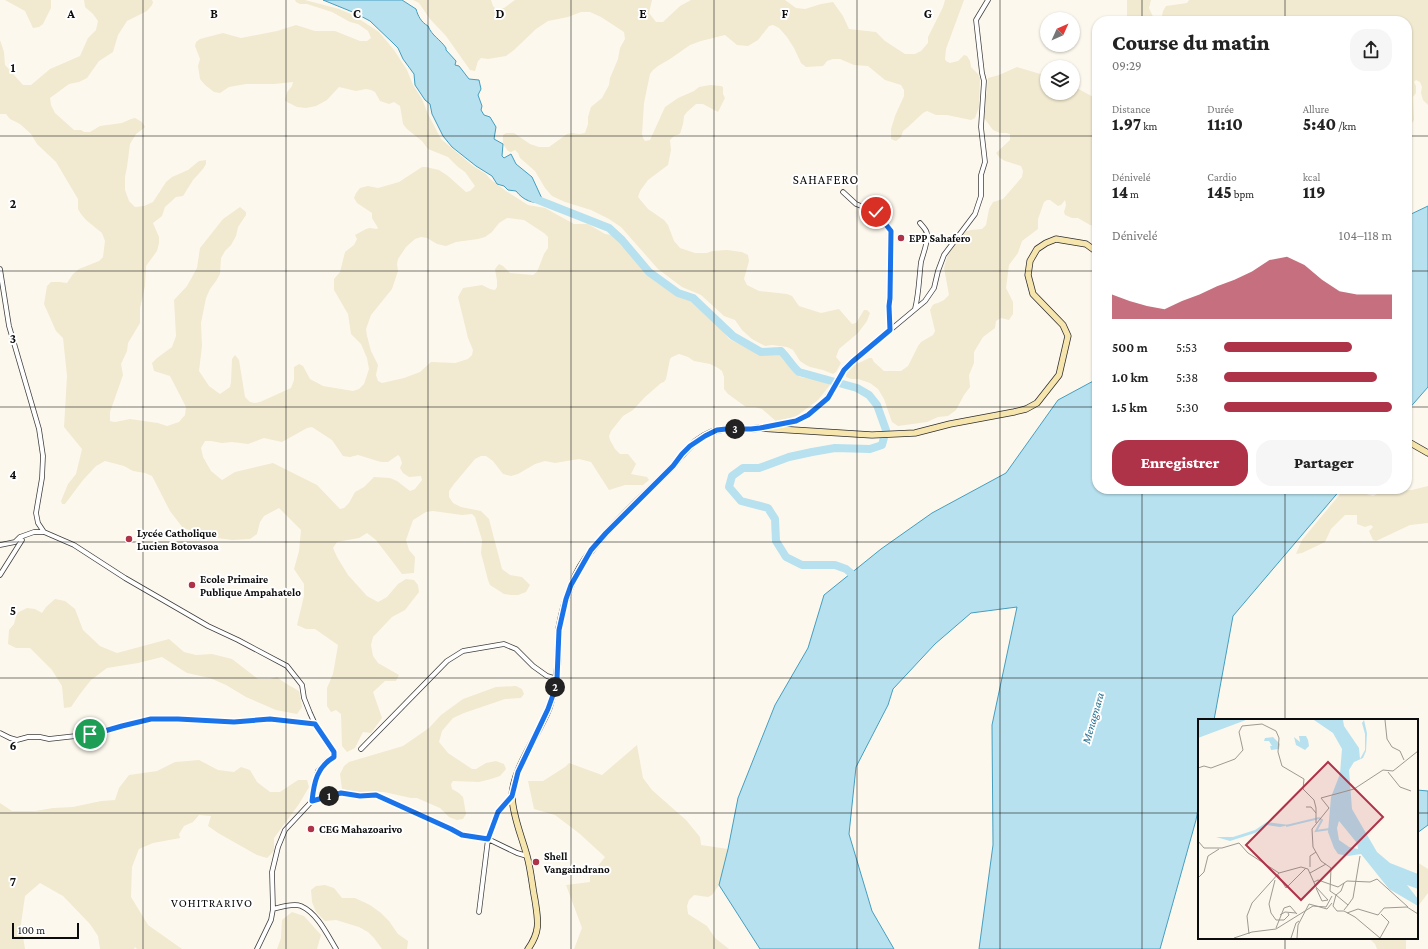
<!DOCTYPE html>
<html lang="fr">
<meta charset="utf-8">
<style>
body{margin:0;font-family:"Crimson Pro",serif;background:#f6f6f6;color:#222;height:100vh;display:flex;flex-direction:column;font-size:15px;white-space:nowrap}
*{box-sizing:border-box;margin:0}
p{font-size:13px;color:#767676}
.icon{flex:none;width:22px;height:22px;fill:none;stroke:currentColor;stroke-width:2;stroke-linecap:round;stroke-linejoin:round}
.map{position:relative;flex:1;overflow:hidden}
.panel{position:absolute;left:1092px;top:16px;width:320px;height:478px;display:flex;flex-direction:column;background:#fff;border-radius:16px;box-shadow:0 1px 3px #0004}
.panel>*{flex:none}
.needle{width:26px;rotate:45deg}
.buttons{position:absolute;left:1040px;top:12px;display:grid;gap:8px}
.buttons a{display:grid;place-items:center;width:40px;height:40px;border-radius:50%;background:#fff;box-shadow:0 1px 3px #0004;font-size:20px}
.scale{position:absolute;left:12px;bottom:10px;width:67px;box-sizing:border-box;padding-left:4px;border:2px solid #0c0c0c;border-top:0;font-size:11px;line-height:14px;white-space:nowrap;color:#0c0c0c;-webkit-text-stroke:3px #fff;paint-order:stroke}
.pin{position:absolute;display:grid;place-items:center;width:34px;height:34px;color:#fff;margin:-17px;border:2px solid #fff;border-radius:50%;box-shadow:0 1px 4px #0007}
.km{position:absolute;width:20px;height:20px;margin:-10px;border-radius:50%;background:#222;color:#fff;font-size:11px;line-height:20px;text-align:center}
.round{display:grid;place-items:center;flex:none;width:42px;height:42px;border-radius:16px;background:#f6f6f6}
.overview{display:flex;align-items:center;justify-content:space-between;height:68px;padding:0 20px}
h1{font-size:22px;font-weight:800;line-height:30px}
.metrics{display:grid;grid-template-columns:repeat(3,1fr);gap:6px;height:68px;padding:4px 20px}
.metrics div{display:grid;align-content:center}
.metrics b{font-size:17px;font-weight:800}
.metrics small{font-size:11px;font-weight:400}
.metrics p{font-size:11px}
.chart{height:112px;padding:8px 20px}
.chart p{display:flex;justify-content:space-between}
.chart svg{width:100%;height:72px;margin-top:4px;fill:#ae3348;opacity:.7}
.primary-button{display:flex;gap:8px;margin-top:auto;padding:8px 20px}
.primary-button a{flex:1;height:46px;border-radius:16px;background:#ae3348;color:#fff;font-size:16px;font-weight:800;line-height:46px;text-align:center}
.primary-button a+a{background:#f6f6f6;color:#222}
ul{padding:0 20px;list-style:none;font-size:13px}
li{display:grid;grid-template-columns:64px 48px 1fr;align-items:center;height:30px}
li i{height:10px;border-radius:5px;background:#ae3348}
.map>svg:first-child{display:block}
.farmland{fill:#f1e9d0;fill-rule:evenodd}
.water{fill:#b7e1ef;stroke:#459ebf}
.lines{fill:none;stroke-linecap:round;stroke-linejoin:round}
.river{stroke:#b7e1ef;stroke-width:8}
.minor-casing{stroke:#3f3f3f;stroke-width:5.5}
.secondary-casing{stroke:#2e2e2e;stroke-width:7}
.minor{stroke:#fff;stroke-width:4}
.secondary{stroke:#f7e5ae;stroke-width:5.5}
.route-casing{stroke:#fff;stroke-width:8}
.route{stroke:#1a73e8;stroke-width:5}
.grid{fill:none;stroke:#0c0c0c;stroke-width:1;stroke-opacity:0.55}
.poi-dot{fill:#ae3348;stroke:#fff;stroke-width:1.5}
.labels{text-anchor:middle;stroke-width:4;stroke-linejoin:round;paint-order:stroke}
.poi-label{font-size:11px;font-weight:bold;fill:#0c0c0c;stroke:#fff;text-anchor:start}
.water-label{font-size:12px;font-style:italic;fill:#226f91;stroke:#fff}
.neighbourhood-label{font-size:12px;letter-spacing:1px;fill:#0c0c0c;stroke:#fff}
.quarter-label{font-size:13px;letter-spacing:1px;fill:#0c0c0c;stroke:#fff}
.inset-river{fill:none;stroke:#b7e1ef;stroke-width:2}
.inset-road{fill:none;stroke:#9d9a93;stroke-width:1}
.view{fill:#ae3348;fill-opacity:0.15;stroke:#ae3348;stroke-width:2}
.inset-edge{fill:none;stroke:#0c0c0c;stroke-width:2}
.grid-label{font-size:13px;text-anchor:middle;font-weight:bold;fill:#0c0c0c;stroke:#fff;stroke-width:4;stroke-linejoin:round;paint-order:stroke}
</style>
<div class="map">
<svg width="1428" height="949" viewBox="0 0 1428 949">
<rect width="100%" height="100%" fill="#fdf8ed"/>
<!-- farmland -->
<path class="farmland" d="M5 0H51V8L43 24 39 27 33 28 25 11Z
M84 0H152L153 2 152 5 147 11 127 21 118 35 113 52 99 61 87 78 79 82 69 84 50 98 51 105 55 113 74 130H81L84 132H90L100 126 122 123 131 119 135 118 142 122 145 127 144 128 136 134 130 144 127 167 125 177V190L129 201 135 207 144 206 153 202 166 182 172 177 188 170 199 161 206 160V164L203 169 193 180 183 196 176 197 165 207 162 216 153 223 159 237V243L157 251 146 266 145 286 140 308V323L128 343 127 351 121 364 123 375 110 412V421L115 422 130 419 158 423 167 426 179 422 185 415 186 407 170 376 154 371 152 363 157 358 172 347 176 336 174 300 187 286 197 268 200 248 223 219 240 207 246 212V215L238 227 236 236 231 245 225 251 221 258 220 274 216 281 210 289 206 298 201 323 202 346 199 371 209 386 220 394 230 387 231 382 232 359 235 355 239 360 245 397 250 402 255 403 260 402 291 388 294 380V367L299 364 303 366 310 379 323 386 353 391 359 389 364 384 369 369 367 358 361 344 351 334 348 314 334 290V279L340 272 345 252 354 245 357 239 355 235 366 229 370 228 377 229 378 228 372 218V213L357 203 354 198 356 193 360 188 368 186 378 188 399 182 422 167H426L439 170 448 176 466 192 470 191 475 186 465 172 458 167 448 157 428 149 422 141 407 129 403 124 400 106 394 102 389 104 380 101 375 92 371 90 366 89 356 91 339 87 327 100 316 106 306 108 297 107 287 102 285 100 287 92 292 86 293 82 274 84H246L229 87 220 93 214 92 205 85 200 79 198 66 200 59 195 46 196 42 200 39 223 33 241 38 277 31 296 25 315 31H335L360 41H367L371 38 368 31 358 24 350 22 332 12 307 4H300L296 2 295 0H305L339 9 353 15 379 32 394 50 407 70 413 85 422 99 428 114 441 139 473 166 486 174 490 179 506 191 528 205 545 208 574 224H588L605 234 613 235 619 239 639 265 647 272 656 277 670 290 687 297 696 303 714 320 729 339 749 349 764 353H784L788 356 792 363 795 373 800 377 824 381 830 385 818 400 798 415 781 422H777L762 409 755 407H746L728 394 724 389V377L722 371 718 368 710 364 694 361 688 357 679 354 672 357 670 359 666 379 664 382 661 383 644 398 633 410 623 416 611 431 609 436 610 440 615 449 620 454H628L636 464 631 474 647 477 649 480 643 485H625L609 490 591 462 579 459 555 463 545 461 535 464 518 474 511 476 503 474 493 461 486 456H481L475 459 454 484 449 491V497L453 503 461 507 481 511 489 519 502 569 510 575 522 577 530 585 526 592 518 595H511L504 594 490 585 488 580 481 553 482 540 475 517 472 514 462 515 433 511 426 512 413 520 406 540 409 550 415 557 414 573 402 574 376 540 367 533 359 538 337 542 333 548 337 557 348 575 367 596 378 602 387 597 398 584 406 579 414 580 418 585 419 592 405 610 392 617 373 637 371 645 373 656 378 663 399 675 396 681H385L373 692 382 718 371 733 363 732 355 748 347 752 342 746 341 714 336 710 331 712 327 706V688L333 674 338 645 315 629H306L297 625 304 596V584L294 569 299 551 301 530 279 508 264 516 260 522 257 534 250 539 232 540 210 537 183 528 170 511 152 476 145 473 133 471 124 466 105 461 96 466 83 480 65 504H62L61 501 68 484 76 474 82 449 64 427 67 376 63 338 56 331 44 304 47 286 51 282H60L67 283 73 274 79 269 99 261 103 257 105 241 102 233 86 220 81 214 78 209V199L56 162 37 144 31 134 20 124 10 119 6 114H0V40L4 52 5 65 23 85H31L50 69 80 56 88 38 96 30 98 21 93 14 85 7ZM507 218 524 220 544 233 548 237V248L544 254 537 272 533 275 510 273 503 266 499 264 495 269 497 281V287L495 290 490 289 482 285 463 288 458 297 468 338 473 350 472 355 468 359 455 363 431 362 420 372 404 378 382 383 378 381 376 375 378 365 371 351 367 336 366 329 371 315 392 289 398 271 397 264 398 259 406 247 415 239 421 237 427 238 437 244 446 246 456 242 478 239 485 237 492 232 499 223ZM312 427 332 440 343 456 350 457 358 455 381 462H388L398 455 400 457 402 463 400 468 403 473 409 477 421 476 422 480 415 489 410 491 397 481 390 478 374 477 364 487 355 492 349 503 344 508 340 509 317 485 273 463 235 472 222 480 211 471 203 457 201 448 205 441H211L222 443 232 442 248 444 264 438 282 442 307 428Z
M413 0H491L493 6 496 9 504 8 515 0H652L649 13 656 22H663L680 6 691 0H785L796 8 805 9 821 4 833 2 843 16 849 29 876 32 885 41 905 54H915L921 51 928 43V37L943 7 945 0H964L946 49 945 59 946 61 950 63 958 61 964 55 967 56 970 61 971 67 978 74 980 78 979 107 975 118 971 120 947 115H936L927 111 923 113 908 127 903 131 901 137 896 141 891 139V129L895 116 904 96V90L901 85 885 80 868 66 854 65 840 59H833L827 61 823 66 806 67 801 63 794 48 787 37 779 28 773 25 769 26 758 40 748 46 737 45 725 35 701 41 690 45 670 59 658 66 653 70 650 74 644 103 642 134 643 138 645 141 650 140 665 107 678 98 694 91 699 87 710 85 721 86 723 87V94L725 98 718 112 703 104H696L687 112 684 116 683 124 680 134 674 136 670 140 671 150 668 165 648 180 640 191 638 197 648 209 664 220 668 225 674 241 680 248 695 253H707L712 251 727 250 742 252 748 255 749 261 744 279 747 285 759 291 787 294 792 296 799 306 821 313 839 309 852 324 856 323 864 310H867L870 313 867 321 858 333 839 349 836 357 841 363 836 372 833 374 823 370 810 367 806 365 800 361 793 350 787 347 772 345 765 346 752 339 742 330 735 320 724 316 701 295 682 287 658 269 621 227 609 219 591 210 565 202 552 196 545 188 535 171 520 158 518 153 515 150 511 152 508 151 503 144V135L506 133H514L530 144 539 147H549L567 134 572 133 579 134 585 133 588 124V117L591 107 602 98 609 85 610 78 618 59 620 48 625 39 624 32 601 17 590 12H581L568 17 548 21 536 29 514 50 506 56 488 59 481 58 478 61 475 71 470 70 446 36 430 19 419 3Z
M1127 0H1151L1149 8 1155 21H1127Z
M1189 0H1428V105L1423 100 1421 93 1422 87 1420 82 1416 80 1414 82 1416 86V93L1413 97 1414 120 1407 131V21H1161L1163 11 1166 6 1187 3Z
M1017 67 1047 76V93H1073V86L1097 99V226L1090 225 1078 218H1072L1065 215 1064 212 1066 205 1065 200 1061 205 1058 206 1050 200H1047L1044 202 1038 219V229L1022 241 1018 253 1009 265 1006 288 1013 302V314L1009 320 1001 318 996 321 995 328 983 337 974 352V363L969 375 970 387 964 395 956 410 948 416 938 417 927 422 898 426 892 422 884 399 878 389 870 383 858 379H851L846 377V373L851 366 857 364 869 358H872L874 362 884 371H901L908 366 918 346 921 342 933 335 935 331 930 310 932 306 934 304 938 303 944 300 949 295 944 268 948 254 964 232 971 230 982 229 986 225 989 209 993 202 1003 199 1022 177 1023 171 1021 166 1005 161 1000 158 996 153 1010 140V134L1006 133H1000L993 130 984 118 988 78 999 75Z
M1428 486V523L1410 525 1376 541 1373 540 1369 531 1373 527 1371 525 1365 527 1357 524V515H1345L1331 529 1325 542 1302 553 1296 554 1302 540 1341 493 1360 492 1373 496 1383 491 1412 490Z
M55 599 65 601 75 609 83 630 100 646 117 653 169 639 184 652 196 655 212 654 232 659 258 679H270L277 677 285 683 299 691 302 707 297 714 276 710 246 697 226 685 210 678 187 673 162 657 138 663 107 668 91 680 80 694 71 707 64 708 62 686 52 670 30 648H16L8 644 9 630 14 624 17 613 27 608 35 609 42 613 46 607Z
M516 686 522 689 524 694 521 698 505 699 464 713 453 718 442 731 439 742 448 753 472 769H476L486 763 496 761 504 764 506 769 500 776 491 779 479 782 453 781 451 784 452 789 459 793 463 797 466 814 463 819 457 820 449 817 440 808 417 798H411L384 792H370L361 795 342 789 340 774 344 766 349 762 403 746 429 728 441 715 463 699 496 687Z
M637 745 643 778 652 790 686 820 700 837 701 845 728 849 719 885 712 895 708 897 694 895 689 900 687 906 688 914 707 926 715 938 729 949H574L582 928 566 885 590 882V876L605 857 580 834 555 815 534 809 528 781H543L565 767 569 763 602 775Z
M199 760 218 770 234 772 241 767 250 770 257 782 270 792H280L298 780H307L309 787 299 804 274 838V851L267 858 257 855 218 833 208 826 211 816 199 815 193 822 184 826 179 834 180 838 153 843 139 849 132 867 131 897 148 925 182 949H137L135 947 134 949H100L98 936 90 924 63 896 40 883 25 896 21 924 25 949H0V803L12 811H35L53 808 73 807 101 801 115 800 119 788 129 775 157 771 175 762Z
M1417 862 1428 869V893L1419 905V918L1417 919Z
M325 885 334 888 342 898H355L370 905 381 913 389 921 398 934 408 941 407 949H382L374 938 368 932 359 927 336 920 325 921 316 912 312 902 311 890 316 886Z
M292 912 304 916 321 935 317 949H277L281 938 282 920Z
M1369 938H1406V949H1377L1375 944Z"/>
<!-- water -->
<path class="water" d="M323 0H402L416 9C418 16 421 22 428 26 432 36 440 39 446 48V50L456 61 455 65 459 66 469 79 479 80 481 89 478 95 482 106 481 110 484 115 490 117 496 127 494 139 503 144 502 156 504 158 511 154 516 164 532 177 544 203C532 203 524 201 516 191L508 190 504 186 497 184 492 176 476 166 452 147 443 136 432 114 430 104 425 100 415 85 414 74 403 59 398 48 393 43 370 21 355 13Z
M1428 206V387L1407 411V216Z
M1097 379V489H1341L1233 616 1214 720H1199V804L1196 820 1160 949H979L993 845 992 725 1017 607 971 613 935 644 893 689 888 705 856 767 849 834 872 911 894 949H760L719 885 728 849 738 798 775 705 808 648 824 595 881 549 932 513 1006 473 1058 400Z
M1417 790 1428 791V825L1417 833Z"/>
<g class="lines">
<!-- river -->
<path class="river" d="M533 198 609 228 622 240 649 272 678 293 693 298 733 336 761 352 781 351C788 358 792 366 799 372L857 388 869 395 877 405 886 430 882 445 870 449 835 448 812 452 789 457 759 468H743L732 476 729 487 741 501 768 508 775 519 776 541 786 557 802 565H835L846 569 858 579"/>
<!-- minor casing -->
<g class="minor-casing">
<path id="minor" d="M843 192 856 204 876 212 891 231V298L889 305 890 330
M0 269 9 326 39 429 43 456 42 478 36 513 38 523 44 532
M915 309C919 293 919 278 921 262 923 254 927 245 927 237 928 231 924 228 920 223
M767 427 796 421 808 415 827 398 844 370 852 362 925 301 934 288 938 271 944 255 975 214 981 196V175L985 162 981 127 984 81 982 73 976 20 988 0
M0 545 15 542 20 537 34 532H44L74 545 125 578 208 626 238 640 287 666 302 685 304 698 310 713 315 724 334 752V757L327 761 318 771 313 790 312 801 285 830 278 847 272 872 273 909 271 920 257 949
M0 575 22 540 20 537
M0 733 10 738 17 740 28 737H40L49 739 94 734 122 726 151 719H178L234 722 270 719 315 724
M361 749 447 661 463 651 504 644 516 649 533 666 547 676 557 679
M312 801 341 793 360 796 376 795 451 829 462 835 488 839 517 853 527 856
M273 909C281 907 293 903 301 906 317 913 327 934 336 949
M479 912 488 839 498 811 512 797"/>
</g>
<!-- secondary casing -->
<g class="secondary-casing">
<path id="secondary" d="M1407 441 1428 453
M528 949C541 931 538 920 535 900 532 885 531 870 527 856 522 837 513 817 512 797 512 770 539 734 549 708 555 691 558 674 558 655 559 646 558 637 559 628 564 601 574 572 591 551 615 520 646 494 673 466 686 449 703 430 726 429 737 428 749 430 760 428L872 435 915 433 950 424 1014 412 1026 409 1037 403 1059 375 1068 336 1063 325 1033 294 1028 275 1030 261 1037 249 1046 243 1056 239 1086 244 1097 252"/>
</g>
<!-- minor -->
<use href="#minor" class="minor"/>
<!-- secondary -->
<use href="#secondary" class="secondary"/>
</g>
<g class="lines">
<!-- route casing -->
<g class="route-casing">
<path id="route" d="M90 734H94L122 726 151 719H178L234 722 270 719 315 724 334 752V757C317 767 314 782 312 801L341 793 360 796 376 795 451 829 462 835 488 839 498 812 512 796 518 772 548 709 553 695 557 679 559 630 566 599 571 585 591 550 606 533 673 466 682 454 690 446 705 436 717 430 726 429H751L760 428 796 421 808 415 828 398 844 370 852 362 890 330 889 306 890 298 891 231 876 212"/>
</g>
<!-- route -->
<use href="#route" class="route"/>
</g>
<!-- grid -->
<path class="grid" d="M143 0V949M286 0V949M428 0V949M571 0V949M714 0V949M857 0V949M1000 0V949M1142 0V21M1285 0V21M0 136H1097M1407 136H1428M0 271H1097M1407 271H1428M0 407H1097M1407 407H1428M1142 489V949M1285 489V720M0 542H1428M0 678H1428M0 813H1199M1417 813H1428M1285 938V949"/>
<!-- markers -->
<g class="poi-dot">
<circle cx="901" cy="238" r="4"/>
<circle cx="129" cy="539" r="4"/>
<circle cx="192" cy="585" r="4"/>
<circle cx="311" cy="829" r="4"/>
<circle cx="536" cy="862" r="4"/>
</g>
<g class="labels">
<!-- poi labels -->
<g class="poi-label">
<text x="909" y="242">EPP Sahafero</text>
<text x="137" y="537">Lycée Catholique<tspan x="137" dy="13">Lucien Botovasoa</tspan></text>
<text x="200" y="583">Ecole Primaire<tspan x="200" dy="13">Publique Ampahatelo</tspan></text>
<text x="319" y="833">CEG Mahazoarivo</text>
<text x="544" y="860">Shell<tspan x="544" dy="13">Vangaindrano</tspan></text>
</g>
<!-- water labels -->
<g class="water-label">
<text transform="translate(1093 718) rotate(-74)" y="4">Menagnara</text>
</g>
<!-- neighbourhood labels -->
<g class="neighbourhood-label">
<text x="212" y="907">VOHITRARIVO</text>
</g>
<!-- quarter labels -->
<g class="quarter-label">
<text x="826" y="184">SAHAFERO</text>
</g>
</g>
<!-- overview -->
<g transform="translate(1198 719)">
<rect width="220" height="220" fill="#fdf8ed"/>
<path d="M0 1H48L0 19ZM116 1H145L146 7 161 29 162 40 167 31V15L164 4 166 1 169 14 168 32 165 39 156 43 151 51 154 90 179 133 192 144 220 155V170L209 166 220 180V187L191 170 163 135 150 137 140 135 136 129 130 113 133 78 142 55 144 30 135 14ZM141 102 159 124 160 130 151 128 141 121 139 109ZM101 17H108L110 21 111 27 107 31 98 26 96 18 102 23ZM75 18 82 25 81 30 73 31 72 27H74L71 22H66L67 19ZM69 103 91 106 82 108 69 106 57 114 32 122 18 118H35L57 111Z" fill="#b7e1ef" fill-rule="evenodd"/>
<path class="inset-river" d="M88 107 121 99 124 101 118 112 132 110"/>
<path class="inset-road" d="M187 1 189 20 194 28 202 32 206 41M0 49 6 47 13 49 37 40 45 31 41 13 44 7 64 5 78 12 81 19 80 33 84 47 106 60 105 70 116 81 118 89V104M190 53 202 68 213 72M108 88H113L118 94M0 122 6 129H24L41 124 50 134 81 154M112 148V137L118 133M112 154 128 145M80 156 88 169 108 149M0 159 6 153 10 137 21 130M77 161 71 185 73 194 78 201H86L91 196 90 194M116 163 120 161 140 168 149 162 172 163 179 160 210 188M146 164 143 172 138 176 150 186 146 191M118 169 124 182 130 181M150 186 155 179 162 137M149 194 160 190 180 196 186 189 209 188 220 195M82 196 87 193 98 194M78 209 86 189 92 187 99 195M51 215 49 197 54 184 81 154 103 148 110 150 118 168 130 181M36 219 54 213 78 210 115 187 128 188 134 177M93 219 98 204 101 202M99 219 100 206 111 185 129 190 134 184M182 219 191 203 183 195M182 219 157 198 146 192H139L135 187 138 176 132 172 133 149 123 142 115 128 114 110 131 89 123 79 156 70 185 51 195 52 220 32"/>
<path class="view" d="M130 43 185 98 103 181 48 126Z"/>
<rect width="220" height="220" class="inset-edge"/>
</g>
<g class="grid-label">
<text x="71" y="18">A</text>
<text x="214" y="18">B</text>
<text x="357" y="18">C</text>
<text x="500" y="18">D</text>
<text x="643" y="18">E</text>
<text x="785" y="18">F</text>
<text x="928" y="18">G</text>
<text x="13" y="72">1</text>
<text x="13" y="208">2</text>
<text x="13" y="343">3</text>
<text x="13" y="479">4</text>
<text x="13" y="615">5</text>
<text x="13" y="750">6</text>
<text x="13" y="886">7</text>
</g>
</svg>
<div class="buttons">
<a><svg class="needle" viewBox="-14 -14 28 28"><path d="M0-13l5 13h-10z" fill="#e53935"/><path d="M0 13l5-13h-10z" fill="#767676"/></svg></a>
<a><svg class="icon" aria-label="layers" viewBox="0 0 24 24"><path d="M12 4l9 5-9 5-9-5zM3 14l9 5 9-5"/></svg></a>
</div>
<div class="scale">100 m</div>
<div class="pin" style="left:90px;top:734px;background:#1e9e55"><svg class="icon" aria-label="arrive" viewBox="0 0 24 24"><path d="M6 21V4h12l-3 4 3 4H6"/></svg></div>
<div class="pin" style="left:876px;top:212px;background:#d93025"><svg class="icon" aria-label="check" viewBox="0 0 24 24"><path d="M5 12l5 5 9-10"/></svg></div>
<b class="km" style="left:329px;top:796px">1</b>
<b class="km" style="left:555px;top:687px">2</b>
<b class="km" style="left:735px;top:429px">3</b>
<section class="panel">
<div class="overview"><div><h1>Course du matin</h1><p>09:29</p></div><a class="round"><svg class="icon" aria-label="share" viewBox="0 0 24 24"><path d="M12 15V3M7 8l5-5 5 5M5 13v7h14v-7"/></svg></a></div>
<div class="metrics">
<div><p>Distance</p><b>1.97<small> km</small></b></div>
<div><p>Durée</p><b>11:10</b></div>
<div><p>Allure</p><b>5:40<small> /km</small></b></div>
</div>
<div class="metrics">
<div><p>Dénivelé</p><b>14<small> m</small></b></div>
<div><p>Cardio</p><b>145<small> bpm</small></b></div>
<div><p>kcal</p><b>119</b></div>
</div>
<div class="chart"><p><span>Dénivelé</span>104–118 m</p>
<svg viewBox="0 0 160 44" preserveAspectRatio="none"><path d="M0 44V29L10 33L20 36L30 38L40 33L50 29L60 24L70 20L80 15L90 8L100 6L110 11L120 20L130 27L140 29L150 29L160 29V44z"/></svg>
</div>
<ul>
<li><b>500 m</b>5:53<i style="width:76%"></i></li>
<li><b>1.0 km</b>5:38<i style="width:91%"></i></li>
<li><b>1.5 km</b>5:30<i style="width:100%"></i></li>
</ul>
<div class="primary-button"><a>Enregistrer</a><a>Partager</a></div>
</section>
</div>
